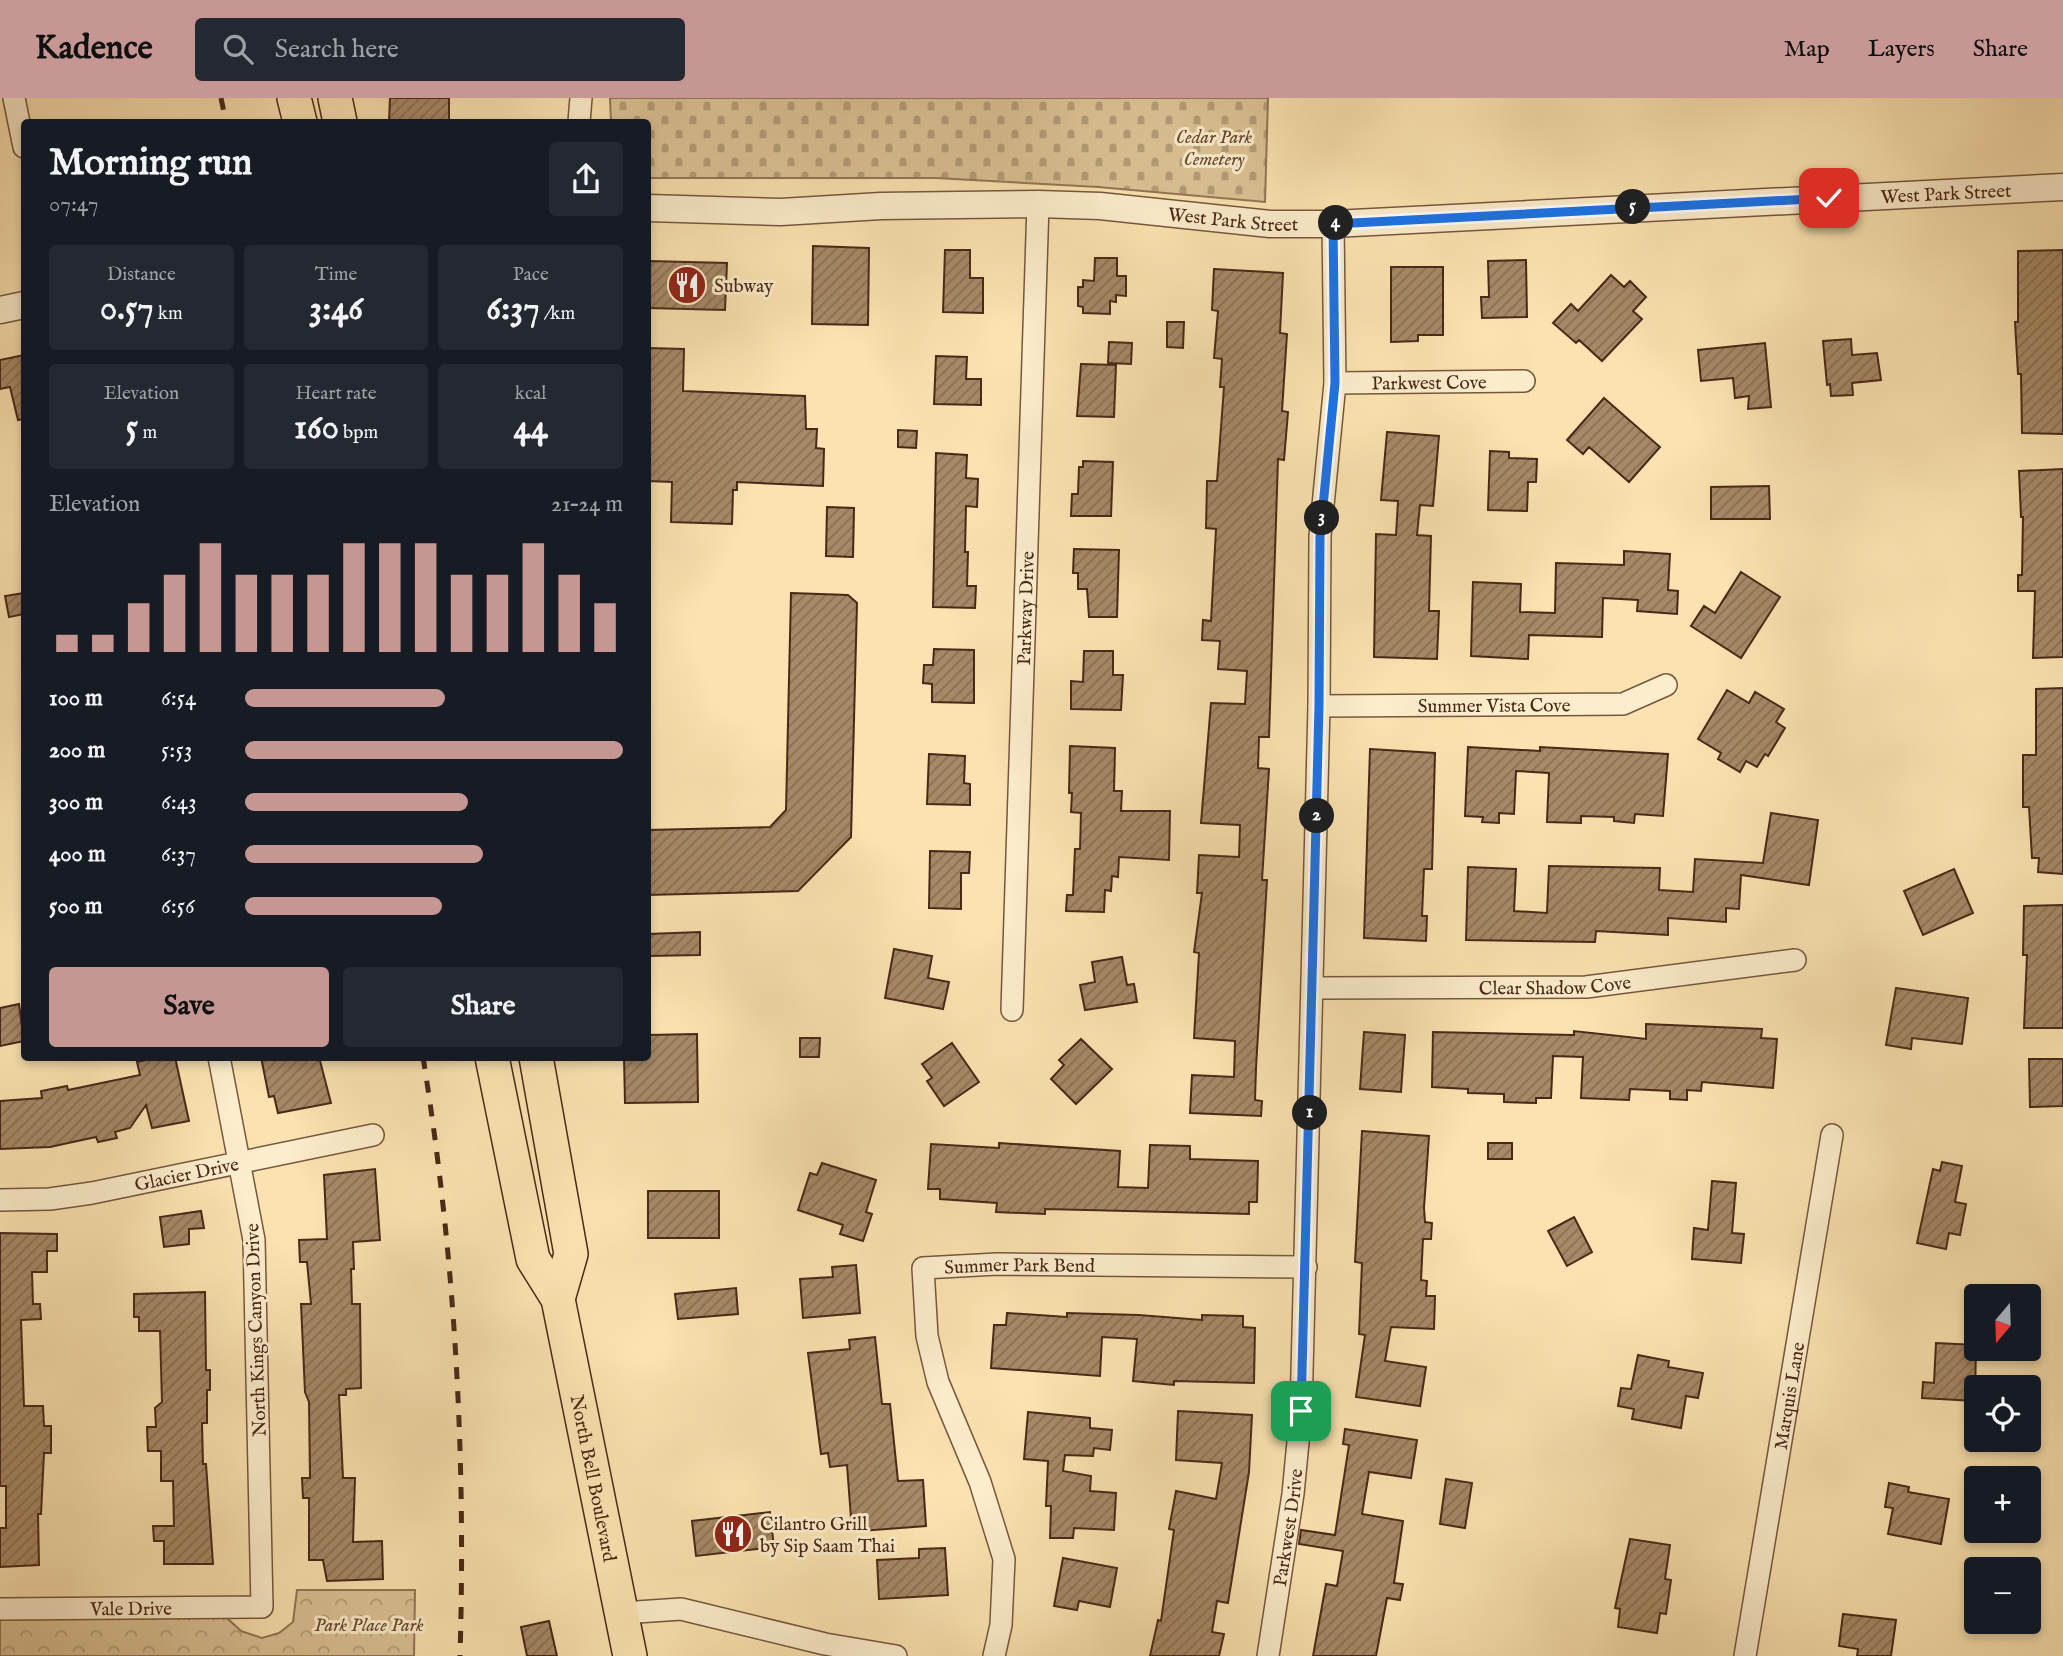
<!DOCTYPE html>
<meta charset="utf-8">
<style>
body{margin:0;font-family:"IM FELL English",serif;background:#242831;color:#f1f3f6;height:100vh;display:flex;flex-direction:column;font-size:26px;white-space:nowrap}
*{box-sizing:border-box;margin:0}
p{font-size:23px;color:#9ea1a6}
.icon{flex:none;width:38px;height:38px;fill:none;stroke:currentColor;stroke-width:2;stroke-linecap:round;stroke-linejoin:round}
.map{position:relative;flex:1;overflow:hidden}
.side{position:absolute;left:21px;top:21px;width:630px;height:942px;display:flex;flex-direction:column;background:#171b24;border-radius:7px;box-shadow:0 4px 10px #0003}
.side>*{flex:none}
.needle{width:46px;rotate:199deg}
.controls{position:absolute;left:1964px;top:1186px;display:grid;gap:14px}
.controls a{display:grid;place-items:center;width:77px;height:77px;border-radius:7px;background:#171b24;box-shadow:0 4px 10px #0003;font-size:35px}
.pin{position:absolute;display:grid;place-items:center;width:60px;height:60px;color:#fff;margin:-30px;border-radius:14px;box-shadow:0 4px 10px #0006}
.km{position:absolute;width:35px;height:35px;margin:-18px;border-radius:50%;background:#222;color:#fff;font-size:19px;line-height:35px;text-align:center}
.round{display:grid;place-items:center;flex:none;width:74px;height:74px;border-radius:7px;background:#242831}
.summary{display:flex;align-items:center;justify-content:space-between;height:119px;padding:0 28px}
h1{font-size:38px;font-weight:700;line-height:52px}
.stats{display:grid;grid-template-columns:repeat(3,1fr);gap:10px;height:119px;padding:7px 28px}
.stats div{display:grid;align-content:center;border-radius:7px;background:#242831;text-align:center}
.stats b{font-size:35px;font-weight:700}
.stats small{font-size:19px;font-weight:400}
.stats p{font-size:19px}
.chart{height:196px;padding:14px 28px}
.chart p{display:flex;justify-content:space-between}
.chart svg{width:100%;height:126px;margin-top:7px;stroke:#c59692;stroke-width:6}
.primary-button{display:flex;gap:14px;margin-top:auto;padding:14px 28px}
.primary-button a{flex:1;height:80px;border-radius:7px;background:#c59692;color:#111;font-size:28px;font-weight:700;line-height:80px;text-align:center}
.primary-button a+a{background:#242831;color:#f1f3f6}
ul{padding:0 28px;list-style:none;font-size:23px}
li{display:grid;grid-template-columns:112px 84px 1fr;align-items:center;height:52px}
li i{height:18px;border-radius:9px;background:#c59692}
header{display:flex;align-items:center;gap:42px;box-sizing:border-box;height:98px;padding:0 35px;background:#c59692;color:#111}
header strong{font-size:33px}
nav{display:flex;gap:38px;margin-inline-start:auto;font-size:24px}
.search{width:490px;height:63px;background:#242831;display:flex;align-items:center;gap:18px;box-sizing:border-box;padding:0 24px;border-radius:7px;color:#9ea1a6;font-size:26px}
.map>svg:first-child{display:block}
.cemetery{fill:url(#cemetery-stones);stroke:#937657;stroke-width:2}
.park{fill:url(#park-crowns);stroke:#937657;stroke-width:2}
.building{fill:url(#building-hatch);stroke:#4a2818;stroke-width:2}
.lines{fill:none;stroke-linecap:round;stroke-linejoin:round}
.minor-casing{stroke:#76573e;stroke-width:24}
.tertiary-casing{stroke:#76573e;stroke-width:29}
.primary-casing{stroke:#4a2818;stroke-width:36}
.minor{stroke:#fcedcc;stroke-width:21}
.tertiary{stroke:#fcedcc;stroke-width:26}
.primary{stroke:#fae3b0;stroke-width:33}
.rail{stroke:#4a2818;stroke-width:5;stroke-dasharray:12 12;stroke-linecap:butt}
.route-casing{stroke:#fff;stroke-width:14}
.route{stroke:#1a73e8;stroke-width:9}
.labels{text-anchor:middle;stroke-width:6;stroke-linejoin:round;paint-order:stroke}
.park-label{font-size:19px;font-style:italic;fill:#674731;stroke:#fcedcc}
.street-label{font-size:19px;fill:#4a2818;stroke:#fcedcc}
.poi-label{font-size:19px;fill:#4a2818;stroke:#fcedcc;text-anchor:start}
</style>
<header>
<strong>Kadence</strong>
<div class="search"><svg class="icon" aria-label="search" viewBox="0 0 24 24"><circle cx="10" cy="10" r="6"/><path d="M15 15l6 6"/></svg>Search here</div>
<nav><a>Map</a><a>Layers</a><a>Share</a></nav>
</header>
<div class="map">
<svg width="2063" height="1558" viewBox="0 0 2063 1558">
<defs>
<pattern id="cemetery-stones" width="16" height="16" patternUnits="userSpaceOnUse" patternTransform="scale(1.75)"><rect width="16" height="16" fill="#dcc396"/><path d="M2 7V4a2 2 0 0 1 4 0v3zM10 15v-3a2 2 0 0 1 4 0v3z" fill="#b49e79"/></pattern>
<pattern id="park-crowns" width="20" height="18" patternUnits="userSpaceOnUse" patternTransform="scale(1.75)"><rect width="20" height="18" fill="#dcc396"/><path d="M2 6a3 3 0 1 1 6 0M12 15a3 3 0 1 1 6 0" fill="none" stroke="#b49e79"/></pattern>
<pattern id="building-hatch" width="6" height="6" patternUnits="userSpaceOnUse" patternTransform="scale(1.75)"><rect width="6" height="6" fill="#a68967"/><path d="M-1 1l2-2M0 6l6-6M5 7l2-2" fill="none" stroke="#897054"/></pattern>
</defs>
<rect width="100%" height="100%" fill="#fae3b0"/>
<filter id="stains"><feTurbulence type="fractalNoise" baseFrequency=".00286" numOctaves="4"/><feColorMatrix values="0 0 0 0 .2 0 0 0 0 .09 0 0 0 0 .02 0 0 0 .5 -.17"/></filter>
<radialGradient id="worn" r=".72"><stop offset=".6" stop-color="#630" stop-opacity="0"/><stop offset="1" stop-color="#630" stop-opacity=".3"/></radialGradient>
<!-- cemetery -->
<path class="cemetery" d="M610 0H1268L1265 104 1098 89 936 80H648V24H611Z"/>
<!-- park -->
<path class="park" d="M297 1492H415L414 1558H0V1521L220 1518 227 1520 241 1533 262 1540 279 1535 293 1524Z"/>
<!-- building -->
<path class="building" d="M390 0H449V24H389Z
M813 148 869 150 868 227 812 226Z
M945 152H970V180H983V215L943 214Z
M2063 152V336L2022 335 2021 276H2018L2015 224H2018V153Z
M1095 160H1117V178H1126V198L1116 197V204L1110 203V216L1083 215V209L1078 208V189H1083V182L1094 183Z
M1526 162 1527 219 1482 220 1481 199H1489L1488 163Z
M649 163 727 165 725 212 648 210Z
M1391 169H1443V237H1418V243L1391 244Z
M1214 171 1283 175 1280 235 1287 236 1282 313 1288 314 1284 362 1278 361 1269 639H1259L1258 670 1269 671 1262 782H1267L1256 970 1255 1002 1262 1003 1261 1018 1190 1015 1192 977 1234 979 1235 943 1194 940 1199 855 1194 854 1202 795H1197L1199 757 1239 759 1240 727 1201 725 1211 605 1245 606 1247 573 1218 571 1220 543 1202 542 1203 522 1211 523 1216 431 1206 430 1207 383H1217L1224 289H1220L1222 261 1214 260 1218 213 1212 212Z
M1611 177 1624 189 1630 183 1646 199 1633 213 1642 221 1602 263 1579 242 1576 245 1553 225 1571 206 1578 213Z
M1167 224H1184L1183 250 1167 249Z
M1851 241 1852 257 1877 255 1881 282 1852 285 1853 297 1831 298 1830 286 1827 287 1823 243Z
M1109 244 1132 245 1131 266 1108 265Z
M1765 245 1771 309 1748 311 1749 298 1735 300 1733 280 1701 283 1698 252Z
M648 250 684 251 683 293 805 298 806 331H817L816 350 824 351 823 388 737 384V392H733L732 426 671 424 672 384 648 383Z
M24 257V321L18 322 10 289 0 291V262Z
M936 258 967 259 966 281H981V307L934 306Z
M1081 266 1116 267 1114 319 1077 318Z
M1604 300 1660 349 1629 384 1589 349 1583 356 1567 342Z
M898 332 917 333 916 350 898 349Z
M1387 334 1439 338 1433 408 1420 407 1417 437 1431 438 1429 513H1439L1437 561 1374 559 1376 436 1396 437 1398 403 1381 402Z
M1490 353 1509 354V360L1537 361 1536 384H1528L1527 413 1488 412Z
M936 355 967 357 966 380 978 381 977 409 966 408 965 454H968L967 488H976L975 510 933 509Z
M1083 363 1113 364 1111 418H1071L1072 396H1078L1079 369H1083Z
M2063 371V559L2033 560 2035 493H2018V477H2022L2023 419H2021L2019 373Z
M1769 388 1770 421H1711V389Z
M827 409 854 410 853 459 826 458Z
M1074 451 1119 452 1117 519H1089L1087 491H1078V475H1073Z
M1624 453 1670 456 1668 492 1678 493 1677 516 1637 513 1638 502 1603 500 1602 539 1529 537 1528 561 1471 558 1473 484 1521 486 1520 514 1555 515 1556 465 1624 467Z
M1741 474 1780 499 1741 560 1691 528 1704 508 1715 515Z
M24 495V516L9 519 5 498Z
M791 495 848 497 857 505 851 739 798 793 648 797V732L770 729 786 712Z
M934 551 974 552V605L932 604V586L923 585 924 567H933Z
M1084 553H1113V577H1123L1121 612 1071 611V583L1083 584Z
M2063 590V776L2038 774 2039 760H2032L2029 709H2023V657H2036V591Z
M1727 592 1749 605 1755 594 1784 611 1776 624 1785 630 1768 658 1765 656 1757 669 1746 663 1740 674 1718 661 1721 655 1698 641Z
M1070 648 1115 650 1114 693H1122L1121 713H1170L1169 762 1119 759 1118 779 1112 778 1111 793 1105 792 1104 814 1066 813 1067 797H1073L1075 751H1080L1081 715 1071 714 1072 695H1069Z
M1468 649 1540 653V649L1668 656 1663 718 1635 716 1634 725 1614 723V719L1581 718V725L1547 724 1549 675 1516 673 1514 716 1499 715V725L1482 724 1483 719 1465 718Z
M1370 651 1435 655 1432 771H1424L1422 818H1427L1426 843 1364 840Z
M929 656 965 658 964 685 970 686V707L927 706Z
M1771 715 1818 722 1809 787 1741 777 1739 811 1726 810V824L1668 820V837L1596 833 1595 844 1466 842 1468 769 1516 771 1514 813 1547 815 1549 768 1660 770 1659 792 1693 794 1695 761 1763 765Z
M930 753 970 754 969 775H961V811L929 810Z
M1954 771 1973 815 1923 837 1904 793Z
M2063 807V930H2024L2027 857H2023L2024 808Z
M700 834V857L648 858V836Z
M894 851 932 858 928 880 949 884 943 911 885 900Z
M1122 859 1127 887 1134 886 1137 904 1085 912 1080 887 1095 884 1092 864Z
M1896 890 1968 900 1962 946 1912 940 1911 951 1886 947Z
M19 906 24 943 0 948V910Z
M1646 926 1762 931 1761 940 1777 941 1773 990 1702 984 1701 993 1687 992V1002L1670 1001V993L1630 991 1629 1002 1581 1000 1583 959 1553 958 1551 1000H1536V1005L1504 1004V996L1468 995V991L1432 989 1433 934 1574 937V933L1646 941Z
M1364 934 1405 937 1401 994 1360 991Z
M697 936 698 1004 625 1005 624 959H648V937Z
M800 940H820L819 959H800Z
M1081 941 1112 971 1076 1006 1051 981 1064 967 1059 962Z
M952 945 979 984 944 1008 927 983 932 980 922 966Z
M159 959H175L189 1023 152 1030 146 1007 130 1030 115 1034 117 1040 98 1044 96 1039 50 1049 0 1051V1003L42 1000 41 993 67 988 68 992 140 977 137 964Z
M261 959H319L331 1005 278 1015 274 998 269 999Z
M2029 961H2063V1008L2030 1009Z
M1362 1033 1429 1038 1424 1110 1425 1124 1432 1125 1431 1141H1423L1421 1182 1427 1183 1426 1198H1435L1434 1231 1391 1229 1385 1263 1426 1269 1420 1308 1356 1299 1365 1237 1359 1236 1362 1165 1355 1164Z
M999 1045 1120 1053 1118 1089 1148 1090 1150 1047 1190 1048V1061L1258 1063 1257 1104H1249V1116L1045 1111V1116L996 1114 997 1105 940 1101V1091H928L931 1046 999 1050Z
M1488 1045H1512V1061H1488Z
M1942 1064 1962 1068 1955 1104 1966 1106 1960 1137 1949 1135 1946 1151 1917 1145 1933 1071 1940 1073Z
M822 1065 876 1082 866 1114 872 1116 863 1143 840 1136 843 1127 798 1112 810 1075 817 1077Z
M375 1071 380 1142 353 1144 354 1171H351L352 1206H360L361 1290 346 1291V1297H339L343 1380H355L353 1444 382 1443 383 1481 327 1483 323 1462H309V1400H303L302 1380H310L309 1304 305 1294 301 1206H311L307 1164H300L299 1142 327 1141 324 1077Z
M1712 1083 1736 1085 1732 1135 1744 1136 1741 1165 1692 1161 1694 1130 1708 1132Z
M648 1093H719V1140H648Z
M201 1113 204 1130 189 1131V1146L164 1149 160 1119Z
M1574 1119 1592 1154 1567 1168 1548 1133Z
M0 1135 57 1136V1153H47V1174H32L33 1206H40L41 1221 21 1222 24 1308H43L44 1328H51V1355H44L41 1416H38L39 1467 0 1469V1430H6V1388H0Z
M856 1167 860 1215 803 1220 800 1181 833 1179 832 1169Z
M736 1190 738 1216 678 1221 675 1196Z
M205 1194 206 1272H210V1292H207V1325H202L203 1366H206L213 1466H164V1443H154L153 1428H174L173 1383H161V1353H148L147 1329H156L155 1310 162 1304 160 1233H139V1219H134V1196Z
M1007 1215 1067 1219V1215L1139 1217 1202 1222V1217L1243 1218V1229L1255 1230 1254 1285 1174 1283V1287L1133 1283 1137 1241 1102 1239 1100 1278 991 1270 994 1227H1006Z
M875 1239 882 1306H890L898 1383 923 1382 926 1428 861 1433 860 1420H851L847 1367 830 1369 828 1355 821 1356 808 1255 850 1251 849 1242Z
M1936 1245 1976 1247 1975 1303 1922 1300 1923 1284 1934 1285Z
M1638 1257 1669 1263 1668 1269 1703 1275 1698 1300 1686 1298 1681 1330 1632 1321 1634 1311 1618 1308 1621 1290 1631 1291Z
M1178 1313 1252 1317 1249 1374 1228 1505 1217 1503 1212 1534 1224 1536 1219 1558H1150L1158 1522 1161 1523 1174 1432 1169 1431 1176 1393 1216 1401 1222 1365 1176 1362Z
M1028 1314 1090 1320V1330L1112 1332 1110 1352 1094 1350 1093 1358 1065 1357 1063 1373 1091 1378 1090 1393 1116 1395 1114 1432 1074 1430 1073 1440H1050L1051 1408H1046L1048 1363 1024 1361Z
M1345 1331 1417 1342 1411 1380 1369 1374 1362 1416 1403 1423 1394 1485 1403 1486 1400 1502 1387 1500 1376 1558H1313L1326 1486 1337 1488 1343 1453 1299 1446 1301 1432 1335 1437 1349 1347 1343 1346Z
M1446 1381 1472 1385 1465 1430 1440 1426Z
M1889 1385 1909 1389 1908 1394 1949 1401 1941 1446 1888 1436 1893 1410 1885 1409Z
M770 1414 774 1449 696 1458 692 1423Z
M1630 1441 1670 1447 1665 1481 1671 1482 1666 1516 1660 1515 1657 1535 1618 1529 1620 1511 1615 1510Z
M945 1450 948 1497 879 1501 877 1462 919 1460V1451Z
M1063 1460 1117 1470 1110 1509 1079 1503 1077 1512 1054 1508Z
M1843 1516 1896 1522 1891 1558H1857L1858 1551 1839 1548Z
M549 1523 557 1558H527L521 1529Z"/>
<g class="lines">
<!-- minor casing -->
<g class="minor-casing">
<g id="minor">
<path d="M14 0 24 49"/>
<path d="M579 24 581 0"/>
<path id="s1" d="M1335 285 1524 283"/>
<path id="s2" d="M1319 608 1623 606 1666 587"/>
<path id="s3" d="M1313 890 1586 889 1795 862"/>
<path id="s4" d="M1012 912 1038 106"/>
<path id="s5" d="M0 1102 50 1101 92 1095 373 1037"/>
<path id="s6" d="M0 1511 262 1509 254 1142 219 959"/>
<path d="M622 1515 681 1511 825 1546 896 1558"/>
<path id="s7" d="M994 1558 1001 1527 1004 1461 980 1384 938 1284 927 1238 923 1170 997 1166 1306 1169"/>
<path id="s8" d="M1268 1558 1293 1396 1301 1313 1319 608 1320 438 1335 285 1333 126"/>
<path id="s9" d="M1745 1558 1832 1037"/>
</g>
</g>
<!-- tertiary casing -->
<g class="tertiary-casing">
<g id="tertiary">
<path id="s10" d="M648 110 781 114 881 108 1038 106 1100 108 1270 126H1333L2063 89"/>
<path d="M0 212 24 207"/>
</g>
</g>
<!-- primary casing -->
<g class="primary-casing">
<g id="primary">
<path d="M294 0 300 24"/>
<path d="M335 0 340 24"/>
<path id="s11" d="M492 959 533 1161 558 1201 630 1558"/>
<path d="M536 959 571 1156 558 1201"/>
</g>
</g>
<!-- minor -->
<use href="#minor" class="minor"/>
<!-- tertiary -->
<use href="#tertiary" class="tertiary"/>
<!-- primary -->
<use href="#primary" class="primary"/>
<!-- rail -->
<path class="rail" d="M221 0 226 24
M423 959C455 1158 466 1356 460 1558"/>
</g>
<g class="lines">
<!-- route casing -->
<g class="route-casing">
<path id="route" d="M1301 1313 1319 608 1320 439 1335 285 1333 126 1829 100"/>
</g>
<!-- route -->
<use href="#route" class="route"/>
</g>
<!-- icons -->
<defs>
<g id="restaurant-disc" transform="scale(2.0125)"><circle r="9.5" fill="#8f2418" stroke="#fcedcc"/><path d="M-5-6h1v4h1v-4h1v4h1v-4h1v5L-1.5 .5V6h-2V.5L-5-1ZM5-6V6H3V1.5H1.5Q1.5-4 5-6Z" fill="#fff"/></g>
</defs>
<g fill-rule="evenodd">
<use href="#restaurant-disc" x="687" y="187"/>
<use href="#restaurant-disc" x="733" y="1436"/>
</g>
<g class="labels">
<!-- park labels -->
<g class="park-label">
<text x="1214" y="45">Cedar Park<tspan x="1214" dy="22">Cemetery</tspan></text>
<text x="369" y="1533">Park Place Park</text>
</g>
<!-- street labels -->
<g class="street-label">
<text dy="7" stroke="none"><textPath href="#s10" startOffset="1300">West Park Street</textPath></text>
<text dy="7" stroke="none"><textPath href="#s10" startOffset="586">West Park Street</textPath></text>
<text dy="7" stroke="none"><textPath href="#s1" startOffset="94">Parkwest Cove</textPath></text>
<text dy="7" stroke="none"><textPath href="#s4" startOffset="402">Parkway Drive</textPath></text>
<text dy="7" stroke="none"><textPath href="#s2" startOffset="175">Summer Vista Cove</textPath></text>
<text dy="7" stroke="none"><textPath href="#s3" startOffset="242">Clear Shadow Cove</textPath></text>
<text dy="7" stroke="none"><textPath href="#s5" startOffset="189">Glacier Drive</textPath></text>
<text dy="7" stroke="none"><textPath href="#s7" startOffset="499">Summer Park Bend</textPath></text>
<text transform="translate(255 1232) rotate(-92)" y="7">North Kings Canyon Drive</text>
<text dy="7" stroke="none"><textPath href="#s9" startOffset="264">Marquis Lane</textPath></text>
<text dy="7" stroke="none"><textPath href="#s11" startOffset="436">North Bell Boulevard</textPath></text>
<text dy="7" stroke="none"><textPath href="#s8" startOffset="130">Parkwest Drive</textPath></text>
<text dy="7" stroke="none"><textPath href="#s6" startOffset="131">Vale Drive</textPath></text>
</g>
<!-- poi labels -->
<g class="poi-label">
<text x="714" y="194">Subway</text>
<text x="760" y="1432">Cilantro Grill<tspan x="760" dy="22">by Sip Saam Thai</tspan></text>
</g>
</g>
<rect width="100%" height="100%" filter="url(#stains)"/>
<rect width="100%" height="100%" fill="url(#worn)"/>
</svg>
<div class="controls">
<a><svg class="needle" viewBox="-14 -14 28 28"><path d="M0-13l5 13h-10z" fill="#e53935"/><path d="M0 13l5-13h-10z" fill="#9ea1a6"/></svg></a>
<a><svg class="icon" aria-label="locate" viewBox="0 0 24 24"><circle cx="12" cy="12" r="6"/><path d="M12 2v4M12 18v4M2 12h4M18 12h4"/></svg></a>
<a>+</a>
<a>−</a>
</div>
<div class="pin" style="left:1301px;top:1313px;background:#1e9e55"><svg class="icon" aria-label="arrive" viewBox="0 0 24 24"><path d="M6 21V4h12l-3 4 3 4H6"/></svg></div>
<div class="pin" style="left:1829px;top:100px;background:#d93025"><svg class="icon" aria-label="check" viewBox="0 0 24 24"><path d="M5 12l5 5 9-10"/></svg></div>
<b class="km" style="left:1310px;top:1015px">1</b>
<b class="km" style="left:1317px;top:718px">2</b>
<b class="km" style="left:1322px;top:420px">3</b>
<b class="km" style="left:1336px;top:125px">4</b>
<b class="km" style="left:1633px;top:109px">5</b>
<section class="side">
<div class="summary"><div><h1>Morning run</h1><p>07:47</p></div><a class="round"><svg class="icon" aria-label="share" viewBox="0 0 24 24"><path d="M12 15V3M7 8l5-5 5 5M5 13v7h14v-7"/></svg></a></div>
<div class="stats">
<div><p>Distance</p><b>0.57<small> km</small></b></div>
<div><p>Time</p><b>3:46</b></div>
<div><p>Pace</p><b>6:37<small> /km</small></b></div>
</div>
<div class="stats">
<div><p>Elevation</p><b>5<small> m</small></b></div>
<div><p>Heart rate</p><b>160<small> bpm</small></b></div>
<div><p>kcal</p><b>44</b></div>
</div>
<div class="chart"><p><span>Elevation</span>21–24 m</p>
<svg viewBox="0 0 160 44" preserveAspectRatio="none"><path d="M5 44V38M15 44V38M25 44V27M35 44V17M45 44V6M55 44V17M65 44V17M75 44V17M85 44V6M95 44V6M105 44V6M115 44V17M125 44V17M135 44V6M145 44V17M155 44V27"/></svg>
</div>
<ul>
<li><b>100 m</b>6:54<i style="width:53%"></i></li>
<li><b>200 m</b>5:53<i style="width:100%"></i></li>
<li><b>300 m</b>6:43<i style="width:59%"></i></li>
<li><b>400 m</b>6:37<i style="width:63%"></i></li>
<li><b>500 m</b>6:56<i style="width:52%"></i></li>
</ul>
<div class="primary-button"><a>Save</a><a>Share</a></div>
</section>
</div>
